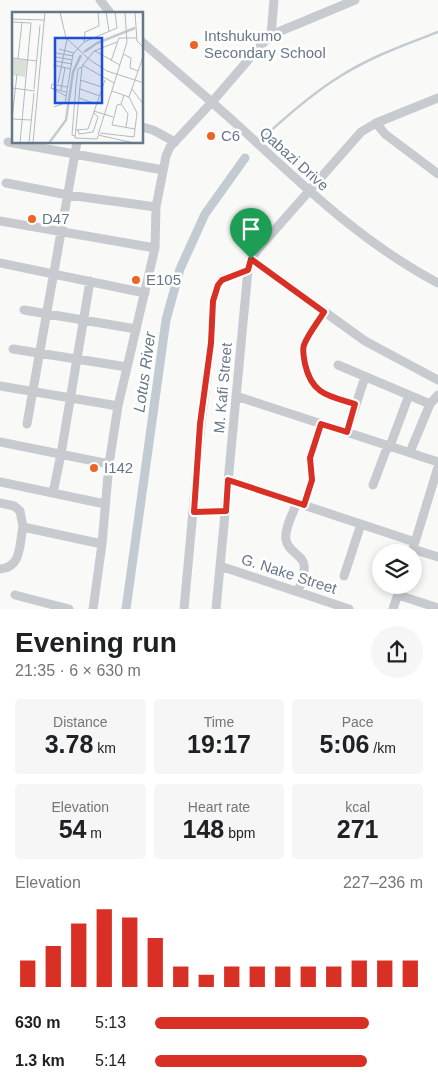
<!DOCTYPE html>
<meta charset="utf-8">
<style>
body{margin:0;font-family:Arial,sans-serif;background:#f6f6f6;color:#202124;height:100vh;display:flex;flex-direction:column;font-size:19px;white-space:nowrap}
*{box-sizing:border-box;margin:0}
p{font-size:16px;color:#757577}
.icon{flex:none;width:28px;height:28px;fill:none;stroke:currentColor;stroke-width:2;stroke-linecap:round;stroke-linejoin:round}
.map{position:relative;height:609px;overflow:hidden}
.sheet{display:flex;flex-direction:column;background:#fff;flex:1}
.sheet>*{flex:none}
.buttons{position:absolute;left:372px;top:544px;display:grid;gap:10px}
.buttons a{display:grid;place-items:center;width:50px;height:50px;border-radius:50%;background:#fff;box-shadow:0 2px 8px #0003;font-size:25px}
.pin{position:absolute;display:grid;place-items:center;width:42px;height:42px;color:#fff;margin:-51px -21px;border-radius:50% 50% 50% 0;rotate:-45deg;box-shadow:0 0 5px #0007}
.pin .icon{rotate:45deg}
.round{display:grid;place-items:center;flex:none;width:52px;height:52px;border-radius:26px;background:#f6f6f6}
.overview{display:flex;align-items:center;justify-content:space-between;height:85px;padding:0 15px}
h1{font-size:28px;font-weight:600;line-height:38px}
.stats{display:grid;grid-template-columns:repeat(3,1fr);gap:8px;height:85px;padding:5px 15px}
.stats div{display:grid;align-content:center;border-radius:5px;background:#f6f6f6;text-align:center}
.stats b{font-size:25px;font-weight:600}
.stats small{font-size:14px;font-weight:400}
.stats p{font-size:14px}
.chart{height:140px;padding:10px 15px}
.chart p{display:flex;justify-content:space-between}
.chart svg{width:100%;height:90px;margin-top:5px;stroke:#d93025;stroke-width:6}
ul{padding:0 15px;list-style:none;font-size:16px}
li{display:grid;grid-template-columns:80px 60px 1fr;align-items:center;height:38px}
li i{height:12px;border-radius:6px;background:#d93025}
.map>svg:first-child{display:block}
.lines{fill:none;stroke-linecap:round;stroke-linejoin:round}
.stream{stroke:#c2cbd1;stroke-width:2.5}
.canal{stroke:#c2cbd1;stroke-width:9}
.minor{stroke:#c7cacf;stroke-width:9}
.route-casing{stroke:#fff;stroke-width:10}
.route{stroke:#d93025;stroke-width:6}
.poi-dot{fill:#ed6424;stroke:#fff;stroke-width:2}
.labels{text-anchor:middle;stroke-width:5;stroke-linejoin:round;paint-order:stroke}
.poi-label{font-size:15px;fill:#67778a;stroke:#fff;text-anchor:start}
.street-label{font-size:15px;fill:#67778a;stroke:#fff}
.water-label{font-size:16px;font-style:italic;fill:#637884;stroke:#fff}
.inset-river{fill:none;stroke:#c2cbd1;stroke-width:2.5}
.inset-road{fill:none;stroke:#b2bac1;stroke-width:1}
.view{fill:#1d4ed8;fill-opacity:0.15;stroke:#1d4ed8;stroke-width:2.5}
.inset-edge{fill:none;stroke:#67778a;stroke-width:2.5}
</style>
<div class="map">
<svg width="438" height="609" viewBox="0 0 438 609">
<rect width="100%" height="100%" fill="#f9faf7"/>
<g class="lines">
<!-- stream -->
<path class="stream" d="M266 135C289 114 313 93 339 77 370 57 404 45 438 32"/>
<!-- canal -->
<path class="canal" d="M126 609 166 320 180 269 205 214 245 158"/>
<!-- minor -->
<path class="minor" d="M100 0 111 14
M271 35 274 0
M142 42C176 71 209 99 242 129 303 186 364 244 438 283
M376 123 385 134 438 174
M142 127 153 130 175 142
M8 142 163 170
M6 183 68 195 156 207
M0 221 155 248
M251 259 365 341 438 380
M0 263 145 293
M24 310 136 329
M324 312C318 322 308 334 304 345 302 351 304 358 305 364 312 395 329 396 355 404
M13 349 127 367
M338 365 430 404
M0 386 118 406
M236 396 438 462
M27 424 77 142
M347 432 365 377
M0 442 109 464
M390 446 409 395
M410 452 430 404 438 395
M228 480 415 542
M0 482 105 504
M373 485 388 445
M53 493 61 454 90 281
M0 503 14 506 20 511 23 527 102 544
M297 503C293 513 284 529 286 540 288 552 303 555 304 565 306 573 300 584 298 592
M304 505 312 480 310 458 321 424
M194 512 226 511
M413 549 438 557
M412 552 438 467
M220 566 349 609
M0 569C22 567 19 545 23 527
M344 576 361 524
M15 595 69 609
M398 595 438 608
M93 609 102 544 109 464 118 406 155 248 156 207 166 156 170 147 212 102 262 44 271 35 355 0
M184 609 201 424 211 343 213 301 218 285 222 279 248 270
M216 609 248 270 251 259 258 249 361 132 376 123 438 98
M393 609 401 585"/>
</g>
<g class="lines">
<!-- route casing -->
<g class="route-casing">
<path id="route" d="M251 259 324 312C318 322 308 334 304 345 302 351 304 358 305 364 312 395 329 396 355 404L347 432 321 424 310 458 312 480 304 505 228 480 226 511 194 512 200 424 211 343 213 301 218 285 222 280 248 270Z"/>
</g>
<!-- route -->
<use href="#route" class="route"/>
</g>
<!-- markers -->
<g class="poi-dot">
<circle cx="194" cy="45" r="5"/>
<circle cx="211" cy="136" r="5"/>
<circle cx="32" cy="219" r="5"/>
<circle cx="136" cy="280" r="5"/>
<circle cx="94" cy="468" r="5"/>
</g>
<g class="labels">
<!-- poi labels -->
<g class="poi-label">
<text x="204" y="41">Intshukumo<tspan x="204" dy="17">Secondary School</tspan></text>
<text x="221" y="141">C6</text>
<text x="42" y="224">D47</text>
<text x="146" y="285">E105</text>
<text x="104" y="473">I142</text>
</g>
<!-- street labels -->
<g class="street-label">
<text transform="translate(294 159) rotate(42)" y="5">Qabazi Drive</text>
<text transform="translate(223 388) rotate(-85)" y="5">M. Kafi Street</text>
<text transform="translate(289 574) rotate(18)" y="5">G. Nake Street</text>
</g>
<!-- water labels -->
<g class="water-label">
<text transform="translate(144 372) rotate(-82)" y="6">Lotus River</text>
</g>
</g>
<!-- overview -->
<g transform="translate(12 12)">
<rect width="131" height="131" fill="#f9faf7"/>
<path d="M1 47 15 48 13 65 0 63Z" fill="#d9e0d6"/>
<path class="inset-river" d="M72 40 85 31 123 16M37 131 54 108 61 60 69 43"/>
<path class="inset-road" d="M48 0 54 26 78 48 95 59 132 71M94 0 97 19M113 0 115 30 86 123 122 131M123 0 125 29 132 36M0 7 33 8M0 10 19 11 8 131M72 30 73 20 87 14 86 0M47 37 62 41M83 39 108 53M44 41 61 44M111 42 119 46 118 56 126 59M44 45 60 48M0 46 25 49M6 47 10 10M43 49 60 52M99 49 107 26H125M41 53 59 57M70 53 102 71M68 68 90 75M46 71 55 27M0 76 23 79M39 76 54 84M39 76 40 72 55 75M39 76 54 80M22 77 28 13M68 77 88 84M120 77 132 93M49 78 53 56M100 79 117 85M112 83 109 92 105 93 100 113 123 117M117 85 132 42M67 86 84 92M109 92 116 102 114 115M42 95 53 91 61 42 72 30 105 16 103 0M82 99 101 105M0 107 5 62M0 107 19 108M64 118 76 117 93 68M66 118 67 122 81 120 86 105 82 101M88 121 122 125 125 101 117 85M63 124 60 123 64 73 66 57 70 55M86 124 85 127 63 126 70 54 82 39 105 30M17 131 22 81M21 131 33 0"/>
<path class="view" d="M43 26H90V91H43Z"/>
<rect width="131" height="131" class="inset-edge"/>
</g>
</svg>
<div class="buttons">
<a><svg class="icon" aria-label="layers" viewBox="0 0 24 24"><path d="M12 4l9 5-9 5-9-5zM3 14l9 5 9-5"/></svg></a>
</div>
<div class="pin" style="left:251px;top:259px;background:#1e9e55"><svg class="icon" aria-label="arrive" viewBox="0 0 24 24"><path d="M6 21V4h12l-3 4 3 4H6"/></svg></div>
</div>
<section class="sheet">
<div class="overview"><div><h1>Evening run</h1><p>21:35 · 6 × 630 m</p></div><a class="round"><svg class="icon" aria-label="share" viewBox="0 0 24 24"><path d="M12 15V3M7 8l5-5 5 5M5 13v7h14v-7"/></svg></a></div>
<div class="stats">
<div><p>Distance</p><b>3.78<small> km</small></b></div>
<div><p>Time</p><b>19:17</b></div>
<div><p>Pace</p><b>5:06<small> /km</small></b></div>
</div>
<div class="stats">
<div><p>Elevation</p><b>54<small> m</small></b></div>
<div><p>Heart rate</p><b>148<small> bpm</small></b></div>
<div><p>kcal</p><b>271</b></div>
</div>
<div class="chart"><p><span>Elevation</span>227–236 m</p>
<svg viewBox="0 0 160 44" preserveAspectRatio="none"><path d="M5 44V31M15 44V24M25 44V13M35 44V6M45 44V10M55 44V20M65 44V34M75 44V38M85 44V34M95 44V34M105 44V34M115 44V34M125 44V34M135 44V31M145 44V31M155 44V31"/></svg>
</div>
<ul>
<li><b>630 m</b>5:13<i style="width:80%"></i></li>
<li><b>1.3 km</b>5:14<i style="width:79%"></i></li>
</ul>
</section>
